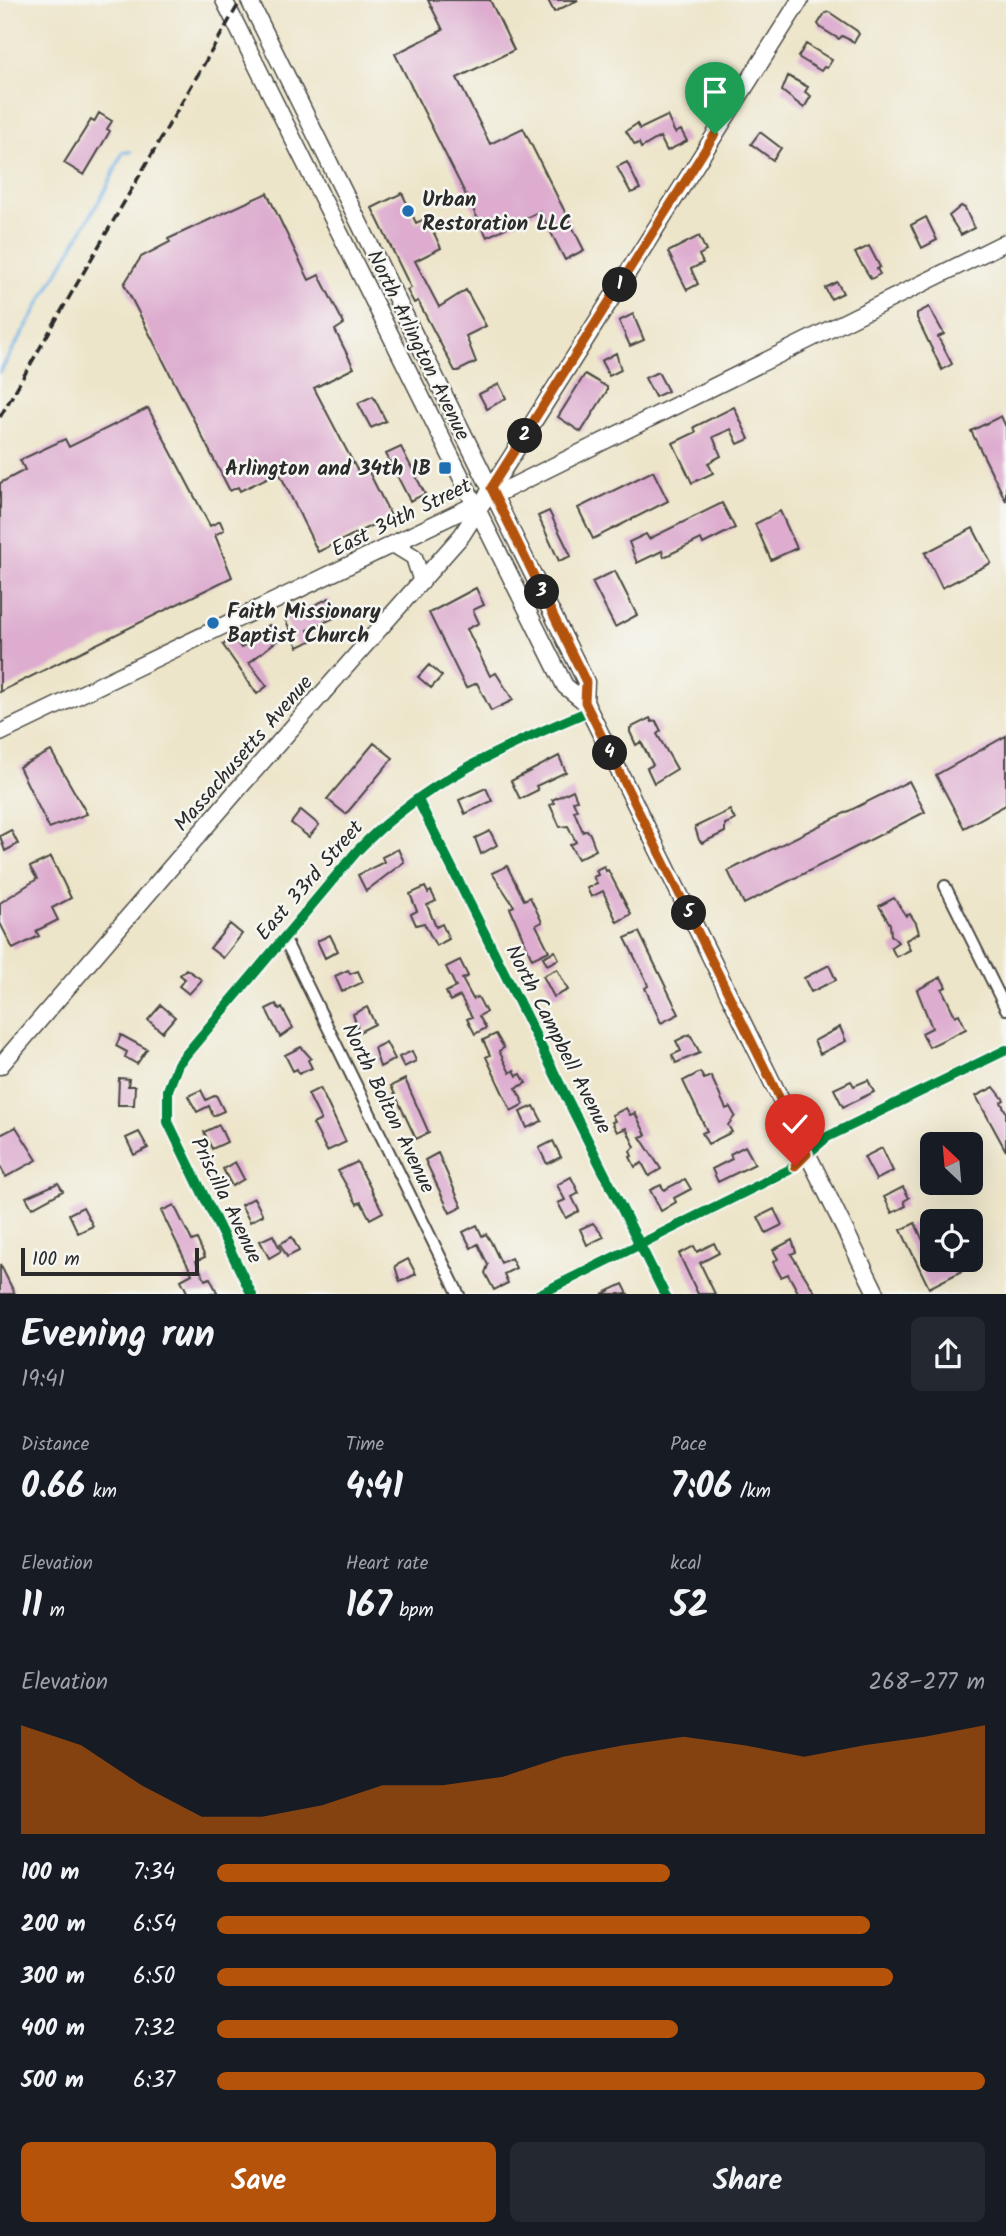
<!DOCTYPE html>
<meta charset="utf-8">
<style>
body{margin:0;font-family:Kalam,sans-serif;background:#242831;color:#f1f3f6;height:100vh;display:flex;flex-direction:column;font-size:26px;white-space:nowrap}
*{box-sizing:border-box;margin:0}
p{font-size:23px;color:#9ea1a6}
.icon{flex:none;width:38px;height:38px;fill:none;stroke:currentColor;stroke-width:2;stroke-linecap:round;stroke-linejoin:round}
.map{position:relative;height:1294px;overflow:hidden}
.drawer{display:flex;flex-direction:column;background:#171b24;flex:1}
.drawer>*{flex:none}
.needle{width:46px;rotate:334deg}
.tools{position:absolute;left:920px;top:1132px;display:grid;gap:14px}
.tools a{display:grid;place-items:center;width:63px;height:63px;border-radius:10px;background:#171b24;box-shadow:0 7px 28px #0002;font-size:35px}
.scale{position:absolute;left:21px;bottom:18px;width:178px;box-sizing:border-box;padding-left:7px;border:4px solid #2b2b2b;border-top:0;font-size:19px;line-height:24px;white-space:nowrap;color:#2b2b2b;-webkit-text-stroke:5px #f6f6f2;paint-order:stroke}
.pin{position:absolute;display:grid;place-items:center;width:60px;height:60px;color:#fff;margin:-72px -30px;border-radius:50% 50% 50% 0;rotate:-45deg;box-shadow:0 0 7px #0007}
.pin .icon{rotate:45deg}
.km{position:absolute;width:35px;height:35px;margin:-18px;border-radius:50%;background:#222;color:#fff;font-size:19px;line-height:35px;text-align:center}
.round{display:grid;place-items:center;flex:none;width:74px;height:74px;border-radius:10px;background:#242831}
.headline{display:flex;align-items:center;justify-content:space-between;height:119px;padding:0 21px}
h1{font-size:38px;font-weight:800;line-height:52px}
.stats{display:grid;grid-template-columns:repeat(3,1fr);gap:10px;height:119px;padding:7px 21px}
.stats div{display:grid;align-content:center}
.stats b{font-size:35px;font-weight:800}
.stats small{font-size:19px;font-weight:400}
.stats p{font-size:19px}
.chart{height:196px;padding:14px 21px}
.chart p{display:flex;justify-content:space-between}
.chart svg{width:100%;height:126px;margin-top:7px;fill:#b45309;opacity:.7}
.action{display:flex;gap:14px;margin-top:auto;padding:14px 21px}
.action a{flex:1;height:80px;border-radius:10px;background:#b45309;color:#fff;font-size:28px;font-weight:800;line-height:80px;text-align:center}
.action a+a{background:#242831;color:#f1f3f6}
ul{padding:0 21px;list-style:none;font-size:23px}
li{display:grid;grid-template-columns:112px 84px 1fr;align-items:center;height:52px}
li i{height:18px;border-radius:9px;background:#b45309}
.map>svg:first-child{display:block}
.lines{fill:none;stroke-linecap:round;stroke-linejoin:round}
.stream{stroke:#6eb0e3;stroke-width:3.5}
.building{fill:#ddaccf}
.street-casing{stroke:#484743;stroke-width:14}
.secondary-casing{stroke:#484743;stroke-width:19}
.street{stroke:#fff;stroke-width:10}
.secondary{stroke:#fff;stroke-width:16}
.rail{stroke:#2b2b2b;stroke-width:3.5;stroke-dasharray:10 5;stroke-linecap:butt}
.cycleway-casing{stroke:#f6f6f2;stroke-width:15}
.cycleway{stroke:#00873e;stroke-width:10}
.route-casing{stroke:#fff;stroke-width:14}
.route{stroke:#b45309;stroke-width:9}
.poi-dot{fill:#1f6fb2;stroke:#f6f6f2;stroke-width:2.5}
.labels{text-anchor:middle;stroke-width:5;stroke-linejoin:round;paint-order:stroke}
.poi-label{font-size:21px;font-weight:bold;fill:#2b2b2b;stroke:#f6f6f2;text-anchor:start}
.street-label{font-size:21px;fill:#2b2b2b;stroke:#f6f6f2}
</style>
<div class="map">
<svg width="1006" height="1295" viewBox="0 0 1006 1295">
<rect width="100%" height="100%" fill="#f6f6f2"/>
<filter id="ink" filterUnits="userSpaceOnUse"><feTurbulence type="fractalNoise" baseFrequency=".0143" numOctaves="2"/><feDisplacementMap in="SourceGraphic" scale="14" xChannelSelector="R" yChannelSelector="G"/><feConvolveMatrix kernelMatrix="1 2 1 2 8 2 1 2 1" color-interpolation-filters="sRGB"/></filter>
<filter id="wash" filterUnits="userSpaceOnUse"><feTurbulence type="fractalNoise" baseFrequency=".00686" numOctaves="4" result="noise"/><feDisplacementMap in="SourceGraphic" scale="28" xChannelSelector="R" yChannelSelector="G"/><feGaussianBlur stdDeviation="1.57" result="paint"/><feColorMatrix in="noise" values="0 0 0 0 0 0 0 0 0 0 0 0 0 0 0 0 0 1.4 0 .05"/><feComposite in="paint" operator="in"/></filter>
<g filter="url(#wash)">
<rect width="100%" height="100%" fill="#ede5c9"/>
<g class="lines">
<!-- stream -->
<path class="stream" d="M0 372 107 187 123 152H131"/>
</g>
<g id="blocks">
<!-- building -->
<path class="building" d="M428 0H490L514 50 457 78 490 144 523 128 584 250 565 260 540 211 487 237 395 54 443 30Z
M548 0H578L554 12Z
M829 12 857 31 859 34 854 42 842 36 839 39 821 28 818 24 825 13Z
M806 44 832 60 827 68 824 67 821 71 798 57Z
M788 76 808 87 805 92 811 96 804 108 782 91Z
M99 113 112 121 107 129 110 131 84 175 64 163 91 120 94 122Z
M667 116 675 133 681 130 687 141 667 151 660 137 641 148 639 143 635 145 626 131 637 124 640 129Z
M760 132 781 148 773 160 751 144Z
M627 162 640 189 631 193 617 167Z
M267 193 309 280 319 275 344 324 335 330 354 368 314 388 357 470 366 466 391 516 318 552 279 472 240 491 238 487 230 491 124 284 141 257 170 242 168 239Z
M402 193 416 223 427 218 441 248 415 261 439 307 466 290 486 326 466 336 476 362 458 371H455L418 301 414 303 407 290 411 288 372 208Z
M961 206 965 208 974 228 961 235 949 216Z
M926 217 937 240 922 248 911 225Z
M699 236 706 251 699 255 703 263 691 269 698 284 687 290 668 252Z
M869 246 880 267 877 269 880 274 871 279 855 253Z
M837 282 843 293 831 299 825 288Z
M929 307 944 334 938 337 952 364 942 370 917 318V313Z
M633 314 644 340 630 346 619 321Z
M616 353 621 370 609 376 601 361Z
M658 372 668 391 655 397 645 378Z
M585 374 607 387V391L581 432 558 417Z
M499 384 506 398 487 409 479 394Z
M373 396 386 421 371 428 358 403Z
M734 407 749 439 738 444 731 429 713 437 721 456 708 463 713 473 692 483 673 443 696 432 694 427Z
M148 408 210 526 220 521 224 530 215 535 232 577 0 692V483L25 470 20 460 65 439 69 447Z
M1001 416 1006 427V501L971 431Z
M401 447 425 494 410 501 386 454Z
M653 471 668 501 593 539 578 508Z
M722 503 735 528 703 544 701 539 664 557 662 551 637 563 629 542 646 534 649 539Z
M549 511 571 556 559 561 538 516Z
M780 511 797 548 771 560 755 524Z
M973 528 991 563 942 588 925 553Z
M615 571 637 615 615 627 592 582Z
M476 588 484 605 473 610 479 623 467 629 490 676 496 673 513 700 491 711 477 683 466 688 429 613Z
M329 598 338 616 308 630 313 640 298 647 285 619Z
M269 625 280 638 249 663 267 686 257 694 223 645 233 637 241 648Z
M429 665 442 676 431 688 418 677Z
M650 718 652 722 656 721 661 731 657 734 677 769 654 783 647 768 653 765 641 742 636 745 630 732V728Z
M1006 736V805L964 828 936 775Z
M374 743 393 758 346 814 327 799Z
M51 751 87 814 49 828 19 767Z
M559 756 566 772 536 786 538 790 520 799 511 781Z
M909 781 925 812 744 904 728 871Z
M486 788 492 801 465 814 459 800Z
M573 790 577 800 573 801 577 810 574 811 583 832 587 830 590 834 596 850 578 859 570 845 576 842 568 826 560 827 550 805 554 803 552 800Z
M301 810 319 825 309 837 291 823Z
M730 810 735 820 725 824V832L702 843 699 840 695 827Z
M11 830 18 844 5 851 0 836Z
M490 831 497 845 481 854 475 838Z
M398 849 404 862 366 891 358 875 384 862 382 857Z
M51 857 71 898 52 908 58 920 36 931 39 936 13 949 0 923V903L37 879 30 867Z
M507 866 524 900 530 897 542 922 536 925 549 951 532 959 510 908 514 906 492 873Z
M604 866 606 871 608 870 631 914 617 922 603 891 591 897 587 888 597 883 593 877 598 875 596 870Z
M425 887 428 893 431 891 436 901 427 905 436 927 442 924 449 939 436 946 424 923 416 925 411 914 417 911 410 894Z
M894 898 906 916 910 914 916 923 919 933 906 940 910 950 896 957 891 947 898 942 891 935 890 924 879 906Z
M230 924 242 934 223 958 210 948Z
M639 932 679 1014 661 1023 645 988 648 986 646 980 625 938Z
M330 935 338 951 325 958 317 941Z
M555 951 559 959 547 965 543 957Z
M460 960 468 976 462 979 473 999 478 997 486 1012 479 1016 486 1028 475 1034 467 1019 472 1017 460 996 450 1001 446 992 456 987 446 967Z
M829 965 836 980 811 992 804 978Z
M186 969 202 980 189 994 179 986 185 979 180 975Z
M557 969 568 990 554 997 543 976Z
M348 970 350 974 358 971 363 982 342 992 335 976Z
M941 977 946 987 942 989 955 1016 959 1014 966 1029 929 1047 922 1033 932 1028 917 990Z
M276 1004 279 1009 282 1008 293 1028 280 1037 266 1009Z
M161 1005 175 1017 162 1032 148 1020Z
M367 1007 375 1024 359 1032 353 1014Z
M840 1027 846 1041 820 1054 814 1041Z
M496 1034 504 1048 499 1051 510 1073 514 1070 517 1076 521 1074 526 1083 516 1088 524 1104 511 1111 486 1057 490 1055 483 1040Z
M690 1034 700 1053 676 1063 672 1055 681 1051 676 1041Z
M121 1035 147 1049 137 1064 125 1057 127 1052 116 1046Z
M386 1042 395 1059 380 1067 374 1048Z
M301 1047 311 1058 308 1060 312 1068 299 1074 297 1069 293 1071 285 1055Z
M412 1051 416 1061 404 1067 399 1057Z
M700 1072 704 1079 711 1076 726 1109 730 1107 735 1116 728 1125 732 1132 708 1144 702 1133 707 1131 683 1081Z
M119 1078 129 1079 128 1086H135L134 1105H118Z
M405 1079 429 1133 416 1139 391 1086Z
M868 1080 874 1092 843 1107 834 1089 851 1081 854 1086Z
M994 1087 1004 1100 1001 1102 1006 1112V1151L976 1096Z
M320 1088 346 1142 327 1151 313 1124 321 1120 308 1094Z
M201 1090 206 1100 216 1095 224 1111 213 1116 209 1106 197 1112 188 1096Z
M534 1106 542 1121 527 1128 520 1112Z
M626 1108 630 1115 635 1113 646 1135 640 1137 661 1169 649 1176 642 1163 635 1167 630 1157 632 1156 630 1151 635 1147 626 1128 617 1132 612 1122 615 1121 612 1115Z
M219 1125 227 1142 212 1149 204 1132Z
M16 1127 37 1160 6 1177 0 1166V1135Z
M139 1132 148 1148 134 1155 126 1138Z
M553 1141 561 1157 547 1164 539 1148Z
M745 1146 755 1164 718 1182 712 1169 732 1159 730 1154Z
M882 1148 893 1171 876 1180 864 1157Z
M438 1153 462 1207 450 1213 425 1160Z
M235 1162 244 1179 232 1186 223 1169Z
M357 1162 383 1212 370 1219 361 1202 357 1204 338 1171Z
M571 1177 579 1193 572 1197 579 1211 566 1218 558 1203 565 1200 557 1185Z
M685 1179 691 1189 674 1198 676 1202 661 1211 650 1190 661 1185 664 1190Z
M58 1183 63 1191 32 1208 26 1197Z
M903 1187 909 1198 904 1201 906 1206 892 1213 884 1197Z
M254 1198 263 1215 250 1222 241 1205Z
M174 1205 192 1241 197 1239 205 1257 196 1261 205 1280 210 1278 218 1294H188L181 1280 192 1274 161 1211Z
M83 1207 93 1226 78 1233 69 1214Z
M774 1209 782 1225 766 1233 758 1217Z
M593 1223 604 1237 587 1245 580 1229Z
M915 1223 933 1263 938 1267 957 1260 962 1271 929 1288 901 1230Z
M477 1225 482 1236 486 1234 491 1242 501 1263 511 1258 516 1268 504 1274 508 1283 494 1290 485 1273 488 1265 478 1244 471 1248 463 1232Z
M273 1235 281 1251 269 1258 260 1241Z
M292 1237 299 1251 287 1257 280 1244Z
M792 1240 796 1252 791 1254 816 1294H799L788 1274 781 1277 773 1262 778 1259 773 1250Z
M714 1243 719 1253 700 1263 715 1294H698L679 1254 694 1246 697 1252Z
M408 1259 416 1274 400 1282 395 1266Z
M0 1264 15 1294H0Z
M623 1284 628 1294H602Z"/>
</g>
</g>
<g filter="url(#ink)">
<use href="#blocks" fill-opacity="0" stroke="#484743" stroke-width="2"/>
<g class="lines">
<!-- street casing -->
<g class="street-casing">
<path id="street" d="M418 800 665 1295
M945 886 1006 1009
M284 938 459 1295
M252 1295 168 1122V1090L178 1064 357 851C423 782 503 747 589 711
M538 1295 789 1170 827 1137 1006 1050"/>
</g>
<!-- secondary casing -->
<g class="secondary-casing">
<path id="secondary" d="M224 0 565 686 585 702 877 1295
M249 0 586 682 585 702
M393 544 414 557 422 582
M0 733 495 495 1006 242
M0 1066 239 788 462 535 800 0"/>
</g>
<!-- street -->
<use href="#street" class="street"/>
<!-- secondary -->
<use href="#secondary" class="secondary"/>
<!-- rail -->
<path class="rail" d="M0 417 241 0"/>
<!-- cycleway casing -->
<g class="cycleway-casing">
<path id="cycleway" d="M418 800 665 1295
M252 1295 168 1122V1090L178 1064 357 851C423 782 503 747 589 711
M538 1295 789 1170 827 1137 1006 1050"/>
</g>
<!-- cycleway -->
<use href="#cycleway" class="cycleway"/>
</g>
</g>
<g class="lines" filter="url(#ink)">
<!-- route casing -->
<g class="route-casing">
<path id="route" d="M715 134 491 488 586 682 585 702 807 1154 795 1166"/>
</g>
<!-- route -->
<use href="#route" class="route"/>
</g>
<!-- markers -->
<g class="poi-dot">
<circle cx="408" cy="211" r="7"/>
<rect x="438" y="461" width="14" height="14" rx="3.5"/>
<circle cx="213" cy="623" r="7"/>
</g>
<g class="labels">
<!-- poi labels -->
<g class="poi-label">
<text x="422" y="206">Urban<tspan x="422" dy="24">Restoration LLC</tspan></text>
<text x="431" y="475" text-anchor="end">Arlington and 34th IB</text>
<text x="227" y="618">Faith Missionary<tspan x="227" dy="24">Baptist Church</tspan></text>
</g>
<!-- street labels -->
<g class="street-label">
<text transform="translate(419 345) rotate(64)" y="7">North Arlington Avenue</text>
<text transform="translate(401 517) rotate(-26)" y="7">East 34th Street</text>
<text transform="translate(243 753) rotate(-49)" y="7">Massachusetts Avenue</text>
<text transform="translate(309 880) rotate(-49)" y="7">East 33rd Street</text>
<text transform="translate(559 1039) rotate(63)" y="7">North Campbell Avenue</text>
<text transform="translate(389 1108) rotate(64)" y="7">North Bolton Avenue</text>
<text transform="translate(227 1200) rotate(64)" y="7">Priscilla Avenue</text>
</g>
</g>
</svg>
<div class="tools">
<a><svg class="needle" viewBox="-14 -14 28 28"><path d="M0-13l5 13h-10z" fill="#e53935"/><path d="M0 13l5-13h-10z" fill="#9ea1a6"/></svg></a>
<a><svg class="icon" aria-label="locate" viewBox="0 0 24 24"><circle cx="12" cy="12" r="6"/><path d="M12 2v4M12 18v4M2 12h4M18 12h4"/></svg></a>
</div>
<div class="scale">100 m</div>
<div class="pin" style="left:715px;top:134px;background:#1e9e55"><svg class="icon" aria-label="arrive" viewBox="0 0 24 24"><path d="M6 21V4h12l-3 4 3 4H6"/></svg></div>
<div class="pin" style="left:795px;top:1166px;background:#d93025"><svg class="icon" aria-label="check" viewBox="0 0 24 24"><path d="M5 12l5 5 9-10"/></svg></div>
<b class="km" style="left:620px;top:285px">1</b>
<b class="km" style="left:525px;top:436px">2</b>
<b class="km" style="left:542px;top:592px">3</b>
<b class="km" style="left:610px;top:753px">4</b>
<b class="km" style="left:689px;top:913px">5</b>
</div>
<section class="drawer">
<div class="headline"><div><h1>Evening run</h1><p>19:41</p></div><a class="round"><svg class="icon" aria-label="share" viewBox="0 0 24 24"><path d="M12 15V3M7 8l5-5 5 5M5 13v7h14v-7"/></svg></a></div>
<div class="stats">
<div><p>Distance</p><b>0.66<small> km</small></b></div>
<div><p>Time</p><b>4:41</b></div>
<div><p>Pace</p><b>7:06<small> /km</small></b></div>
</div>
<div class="stats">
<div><p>Elevation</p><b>11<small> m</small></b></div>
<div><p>Heart rate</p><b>167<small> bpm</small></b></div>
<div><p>kcal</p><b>52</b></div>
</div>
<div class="chart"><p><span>Elevation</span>268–277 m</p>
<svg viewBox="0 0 160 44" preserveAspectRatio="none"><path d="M0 44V6L10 13L20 27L30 38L40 38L50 34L60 27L70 27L80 24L90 17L100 13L110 10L120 13L130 17L140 13L150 10L160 6V44z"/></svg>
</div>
<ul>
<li><b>100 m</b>7:34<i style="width:59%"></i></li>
<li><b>200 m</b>6:54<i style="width:85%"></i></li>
<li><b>300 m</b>6:50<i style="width:88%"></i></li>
<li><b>400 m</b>7:32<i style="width:60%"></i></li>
<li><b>500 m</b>6:37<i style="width:100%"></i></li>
</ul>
<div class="action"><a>Save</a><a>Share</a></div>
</section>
